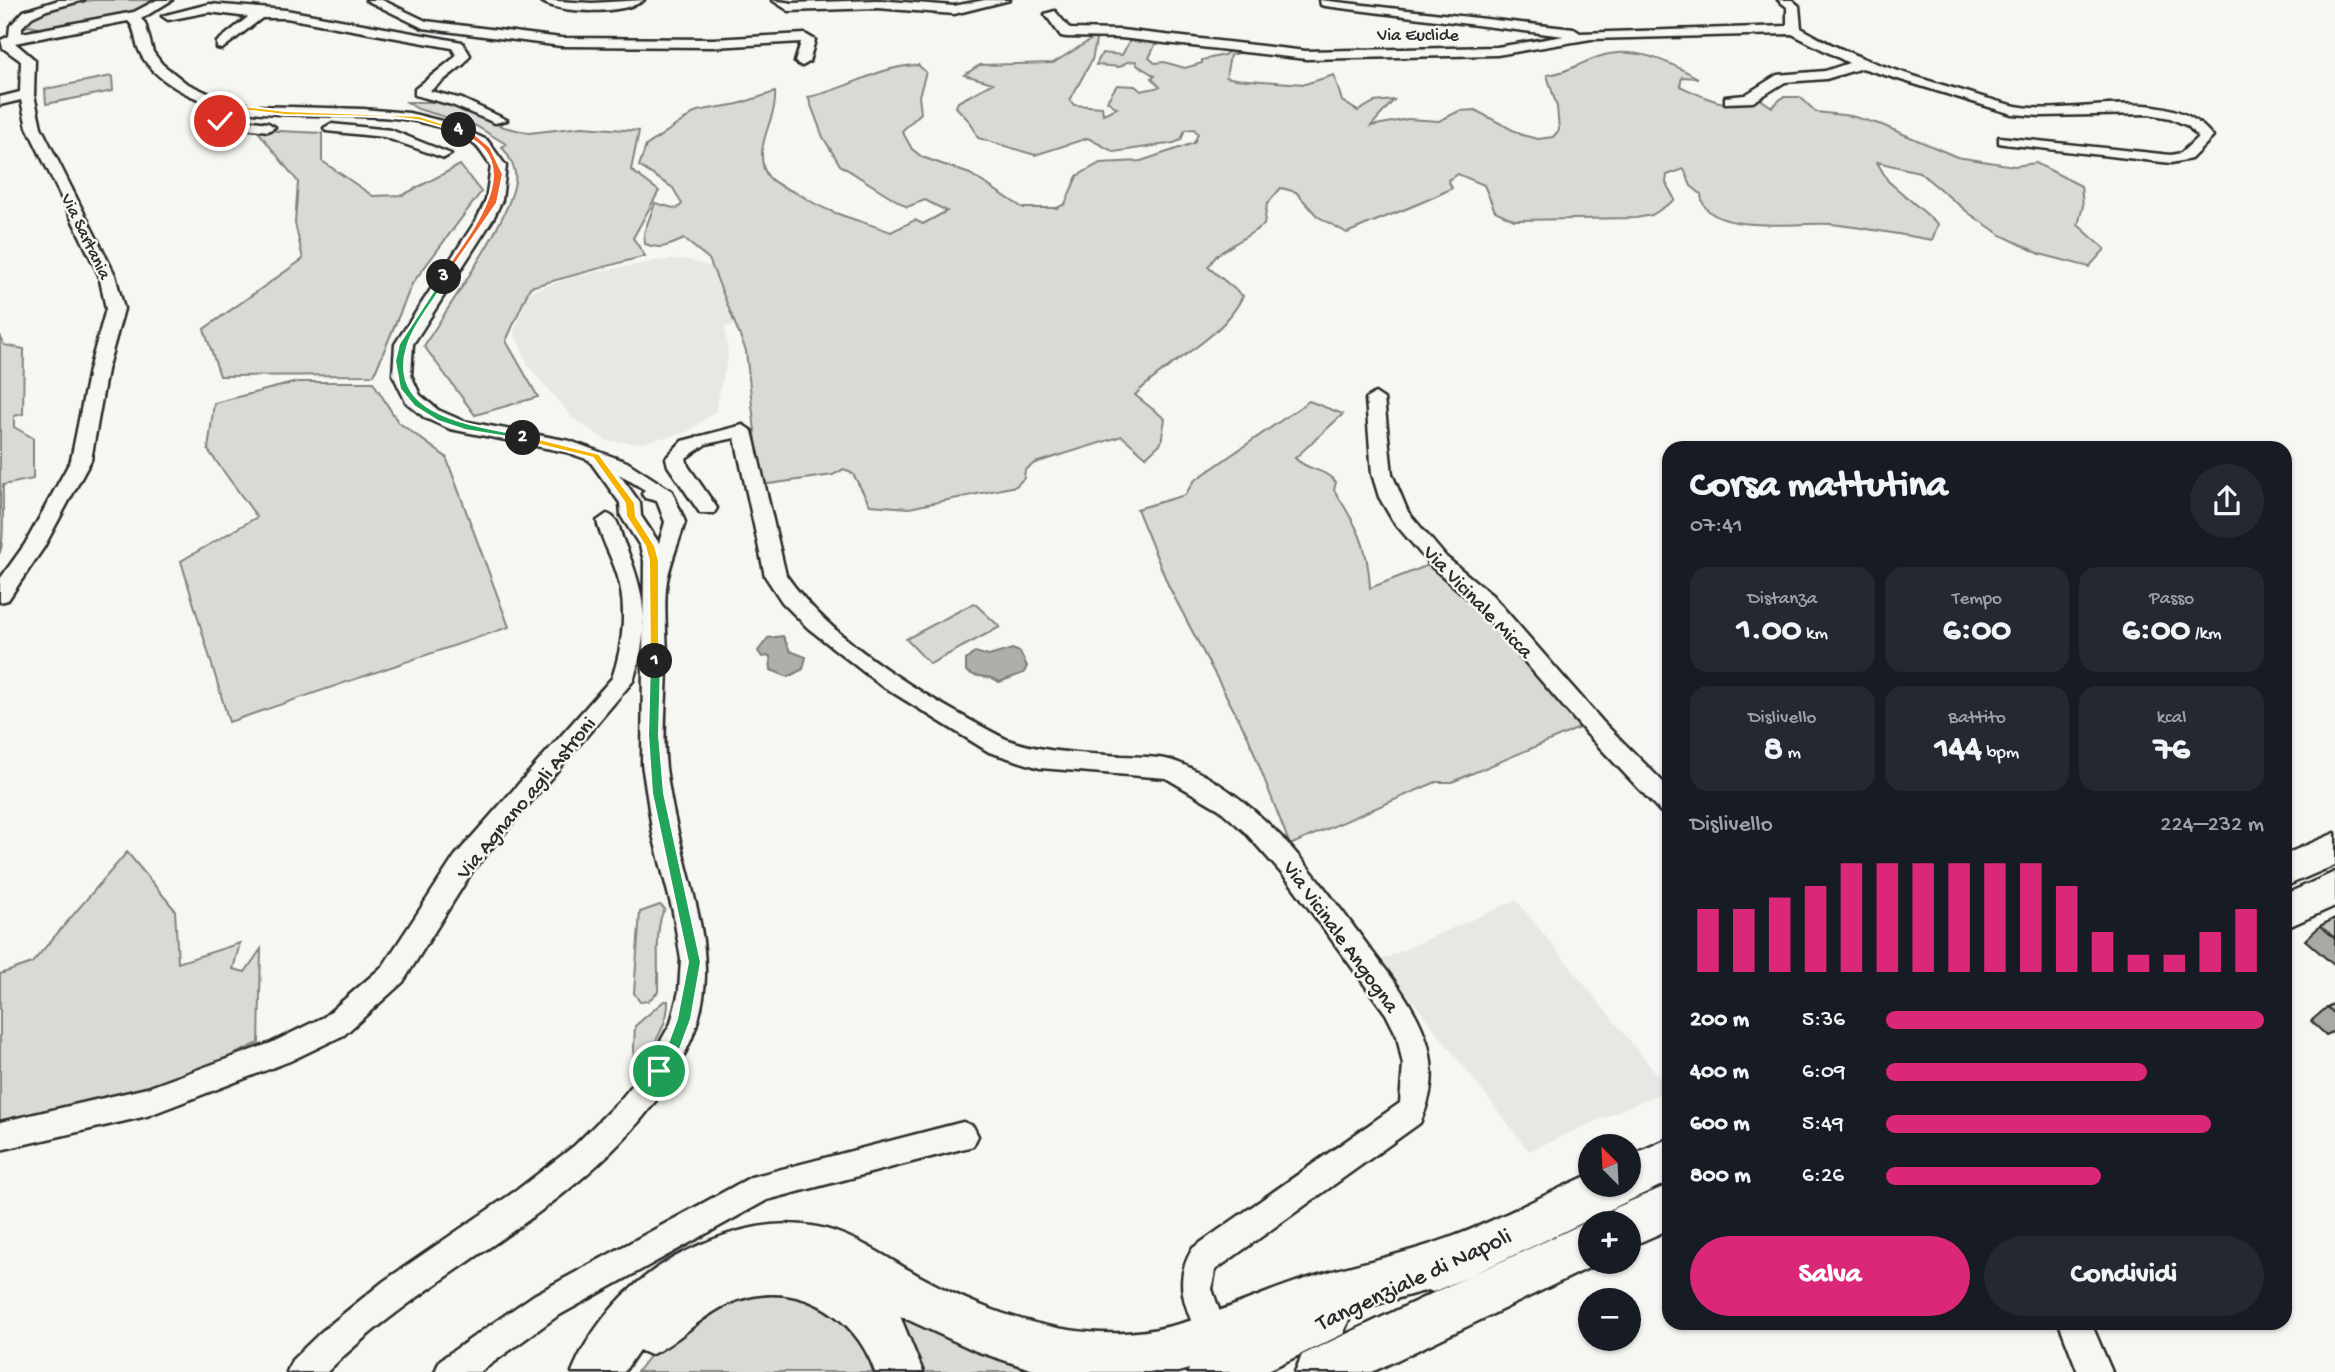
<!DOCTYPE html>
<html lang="it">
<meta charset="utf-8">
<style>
body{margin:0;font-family:"Gochi Hand",sans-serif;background:#242831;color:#f1f3f6;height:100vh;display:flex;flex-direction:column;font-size:26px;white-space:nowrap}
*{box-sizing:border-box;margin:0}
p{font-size:23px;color:#9ea1a6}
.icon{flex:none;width:38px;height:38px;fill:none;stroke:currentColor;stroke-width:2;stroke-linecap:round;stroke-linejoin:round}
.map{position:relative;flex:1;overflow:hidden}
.drawer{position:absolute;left:1662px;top:441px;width:630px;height:889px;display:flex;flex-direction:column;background:#171b24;border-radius:21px;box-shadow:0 2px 5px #0004}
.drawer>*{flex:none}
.needle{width:46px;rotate:336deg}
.controls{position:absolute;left:1578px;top:1134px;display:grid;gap:14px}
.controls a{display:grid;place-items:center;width:63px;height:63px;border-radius:50%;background:#171b24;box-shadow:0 2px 5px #0004;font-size:35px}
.pin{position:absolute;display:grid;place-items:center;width:60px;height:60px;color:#fff;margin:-30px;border:4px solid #fff;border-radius:50%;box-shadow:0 2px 7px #0007}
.km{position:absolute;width:35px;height:35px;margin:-18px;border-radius:50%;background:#222;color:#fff;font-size:19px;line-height:35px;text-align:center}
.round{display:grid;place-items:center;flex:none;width:74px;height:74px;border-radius:37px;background:#242831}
.head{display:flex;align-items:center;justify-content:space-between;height:119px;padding:0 28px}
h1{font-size:38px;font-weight:800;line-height:52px}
.stats{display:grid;grid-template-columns:repeat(3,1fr);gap:10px;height:119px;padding:7px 28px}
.stats div{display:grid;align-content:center;border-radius:18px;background:#242831;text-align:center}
.stats b{font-size:35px;font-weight:800}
.stats small{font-size:19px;font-weight:400}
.stats p{font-size:19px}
.chart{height:196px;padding:14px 28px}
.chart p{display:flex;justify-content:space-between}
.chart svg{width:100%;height:126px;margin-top:7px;stroke:#db2777;stroke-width:6}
.action{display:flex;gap:14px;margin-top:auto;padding:14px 28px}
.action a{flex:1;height:80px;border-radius:42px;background:#db2777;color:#fff;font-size:28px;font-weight:800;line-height:80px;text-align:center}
.action a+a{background:#242831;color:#f1f3f6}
ul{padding:0 28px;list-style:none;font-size:23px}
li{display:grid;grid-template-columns:112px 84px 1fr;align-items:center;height:52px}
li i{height:18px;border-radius:9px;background:#db2777}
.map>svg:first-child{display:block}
.built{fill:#e7e7e3}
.green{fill:#d9d9d5;stroke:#828280;stroke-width:2}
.water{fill:#aeaeab;stroke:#7a7a78;stroke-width:2}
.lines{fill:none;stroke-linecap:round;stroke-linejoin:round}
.minor-casing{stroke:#2b2b2b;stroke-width:5}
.highway-casing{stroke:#2b2b2b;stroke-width:5}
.minor{fill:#f6f6f2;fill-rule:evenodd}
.highway{fill:#f6f6f2;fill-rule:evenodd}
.wall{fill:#a8a8a5;stroke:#2b2b2b;stroke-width:2}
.building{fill:#c3c3c0;stroke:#2b2b2b;stroke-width:2}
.split-1{fill:#22a559;stroke:#fff;stroke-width:2}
.split-2{fill:#f5b400;stroke:#fff;stroke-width:2}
.split-3{fill:#22a559;stroke:#fff;stroke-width:2}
.split-4{fill:#f0652b;stroke:#fff;stroke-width:2}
.split-5{fill:#f5b400;stroke:#fff;stroke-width:2}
.labels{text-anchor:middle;stroke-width:5;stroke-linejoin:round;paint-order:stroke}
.far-street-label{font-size:18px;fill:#2b2b2b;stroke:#f6f6f2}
.street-label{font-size:21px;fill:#2b2b2b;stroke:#f6f6f2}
.near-street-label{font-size:24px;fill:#2b2b2b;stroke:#f6f6f2}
</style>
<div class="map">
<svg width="2335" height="1372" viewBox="0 0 2335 1372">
<rect width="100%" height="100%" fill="#f6f6f2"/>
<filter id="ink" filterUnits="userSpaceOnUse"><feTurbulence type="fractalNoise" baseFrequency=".0143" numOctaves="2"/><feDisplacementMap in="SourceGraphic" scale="14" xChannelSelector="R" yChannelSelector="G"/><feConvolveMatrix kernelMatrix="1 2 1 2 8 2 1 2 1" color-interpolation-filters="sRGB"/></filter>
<g filter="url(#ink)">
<!-- built -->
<path class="built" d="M684 259 711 267 736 325 725 327 728 356 715 412 687 432 640 443 607 441 573 418 529 367 514 332 528 292 581 275 655 261Z
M1516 900 1669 1089 1529 1151 1381 960Z"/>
<!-- green -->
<path class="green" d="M93 0H160L129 15 38 31 29 30 39 28 29 26 22 28C33 4 70 3 93 0Z
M1097 36 1092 60 1070 100 1074 105 1102 107 1103 114 1117 108 1107 101 1117 85 1135 86 1141 91 1160 87 1151 78 1155 76 1137 65 1136 61 1127 62 1120 67 1096 65 1102 53 1122 55 1131 38 1157 41 1149 58 1155 63 1164 62 1185 68 1202 63V60L1224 55 1232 49 1239 50V53L1230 55 1226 77 1235 79 1305 84 1334 75 1342 101 1358 111 1374 102 1394 100 1371 126 1408 119 1439 121 1459 111 1475 110 1522 135 1538 139 1553 137 1559 130 1557 107 1547 75C1567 73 1580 63 1598 57 1634 45 1668 61 1698 78L1682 77 1680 86C1706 98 1731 112 1760 99L1772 107 1783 97H1800L1816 112 1851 116 1882 125 1957 157 2014 166 2036 163 2081 186 2083 206 2078 225 2105 249 2089 267 2040 254 2001 235 1970 214 1919 172 1877 162 1888 181 1938 224 1932 240C1898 234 1866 228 1831 224 1803 221 1702 238 1701 194L1691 186 1684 169 1667 175 1666 183 1675 200 1652 215 1636 218 1514 220 1495 211 1484 185 1458 174 1448 180 1452 188C1419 206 1382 217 1347 233L1317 216 1296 192 1281 188 1267 204 1264 225 1217 255 1208 267 1243 296C1220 342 1169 359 1135 395L1165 419 1161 443 1146 457 1122 436 1035 463 1025 470 1024 478 1016 486 909 508 870 505 853 474 844 469 833 475 761 485 746 351 709 259 684 239C669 246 660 250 645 244L644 233 655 203 677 209 682 204 673 188 639 166 646 146 697 111 738 104 775 92C777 114 762 133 762 154 761 187 787 185 807 199 832 215 863 221 891 232L915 220 923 224 947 211 925 200 907 207 840 165 823 137 808 97C847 90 878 66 918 65L926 72 919 96 921 113 902 131 912 149 922 157 970 174 1023 208H1057L1065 204 1077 176 1100 163 1141 161 1194 143 1198 134 1194 129 1185 130 1181 140 1174 143 1114 152 1088 138 1035 155 978 138 971 123 956 107 958 102 993 83 964 75 980 65 1053 63Z
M112 76 113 91 46 104 45 89Z
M407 102H446L504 127 529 133 582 127 639 131 631 170 659 191 633 238 645 256 530 287 506 341 538 397 475 415 424 346C447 308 510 221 515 181 517 170 509 155 502 147L506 144 476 126 418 109Z
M257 130 322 133V161L373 196 403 195 460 165 481 192 412 284 374 375 220 376 204 329 303 259 295 223 298 182Z
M0 335 4 345 24 349 23 414 14 416V427L33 438V479L3 485C2 500 5 543 0 552Z
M297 382H373L398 422 446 457 509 627 229 722 181 561 257 517 208 450 214 403Z
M1309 401 1343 414 1295 458C1307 471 1324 468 1336 482L1334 490C1357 526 1368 544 1370 588L1434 563 1479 602 1584 726 1452 782H1436L1290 845 1248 737 1169 587 1137 509 1185 495 1194 481Z
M974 603 1000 627 930 664 906 639Z
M127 852 175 910 178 963 240 943 233 969 245 972 261 949 259 1043 167 1085 0 1125V974L32 963Z
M660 905 665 909C654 923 659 971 658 992L648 1001 640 1002 634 993 640 912Z
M664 1001H668C669 1025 649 1055 633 1070L635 1026Z
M772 1287 850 1311 886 1372H637L668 1331 704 1306Z
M883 1299 1087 1372H913Z"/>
<!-- water -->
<path class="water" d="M783 636 790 651 806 657 803 669 788 677 771 670 770 656 762 657 758 651 768 638Z
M1012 649 1020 652 1027 666 1024 673 999 682C988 673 977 680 966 671V660L975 652 989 656Z"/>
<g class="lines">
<!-- minor casing -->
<g class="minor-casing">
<path id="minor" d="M59 0H84L47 10 32 17 22 27V33L134 12 157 0H172L141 19 145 23 153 52 162 64 186 83 214 96 253 106 363 109 409 113 450 123 487 140 506 166 502 200 493 219 413 344 411 375 420 395 438 410 463 421 570 441 627 462 672 491 685 522C679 543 668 567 666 588 664 612 667 638 667 662 667 697 662 733 666 768 685 915 755 979 643 1117 557 1222 423 1276 327 1372H287L292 1360 321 1332 384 1281 517 1190 574 1146 621 1099 643 1072 671 1023 679 991 681 959 673 912 653 835 642 764 644 561 640 546 621 516 620 503 589 460 566 452 450 429 425 418 406 402 393 375 395 344 477 219 486 200 491 166C486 160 481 150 475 145 405 92 272 136 189 95 170 86 147 70 139 50 134 39 136 28 128 21L15 43 35 60 34 95 41 127 115 275 124 309 107 370 91 460 44 547 8 600 0 602V579L25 544 71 460 89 370 106 309 99 275 27 127 21 100 0 105V97L20 92 21 61 3 48 1 40 9 36 10 26 24 11ZM619 474 645 490 642 494 645 498 657 501 665 522 659 543 641 516 640 503Z
M366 0H382L426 21 561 38 714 39 805 34 815 40 809 62 802 66 795 62 801 42 714 47 561 46 423 28Z
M540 0 592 3 644 0C626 14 558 15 540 0Z
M772 0 792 3 877 0 954 6 985 0H1010L954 14 877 8 789 11Z
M1320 0 1574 29 1580 33 1787 26V7L1778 0H1792L1799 6 1801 28C1847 56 1897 71 1949 87 1971 93 1993 101 2016 106 2076 118 2170 80 2213 137L2191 159 2171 163 2004 144 1999 143V137L2171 155 2181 153 2198 137 2188 126 2170 118 2149 114 2041 116 2012 114 1862 68 1826 79 1785 82 1753 102 1725 103V97L1745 95 1777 75 1825 71 1849 63 1792 34 1591 39 1497 55 1306 59 1121 38 1066 37 1061 36 1045 14 1055 11 1070 29 1121 30 1306 51 1497 47 1564 36 1325 6 1321 5Z
M209 4 286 10 462 42 470 55 464 64 430 91 462 99 507 120 495 123 452 105 415 95V89L454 58 456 55 452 48 286 18H262L222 49 217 48V42L248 17 209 12 168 20 162 16Z
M214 109 224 117 268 123 275 127 268 131 220 125 207 117 209 110Z
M331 124 391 130 451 154 444 158 384 137 326 131 324 128Z
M1375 393 1384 399 1392 474 1408 512 1446 557 1492 595 1603 722 1670 789V815L1661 812 1587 734 1476 605 1432 567 1393 521 1379 497 1372 474 1366 399Z
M743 425 752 431 786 575C834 645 932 701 1006 739 1043 753 1082 753 1121 756 1140 757 1162 756 1179 763 1262 797 1316 876 1368 946 1391 977 1417 1007 1428 1045 1435 1074 1432 1096 1420 1123L1215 1270 1212 1289 1223 1321 1218 1332 1207 1337 1196 1332C1183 1302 1174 1278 1193 1248L1400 1103 1403 1065 1397 1036 1386 1014 1291 884 1245 832 1219 809 1166 778 1040 768 989 752 879 684 808 628 782 602 765 576 735 438 706 444 686 458 688 466 717 508 714 513H700L668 466 666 458 682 441Z
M607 514C619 518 619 529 623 540 645 591 651 626 633 681L473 870 403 982 344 1035 290 1061 147 1116 0 1150V1122L147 1088 271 1043 324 1017 383 966 455 856 612 678C624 643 628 603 615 568 609 552 601 538 597 521Z
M963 1122 973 1126 978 1136 973 1146 767 1200 556 1317 480 1372H435L440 1360 534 1295 751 1177Z
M2059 1323H2091L2112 1372H2078Z"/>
</g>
<!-- highway casing -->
<g class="highway-casing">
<path id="highway" d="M2335 833V865L2286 886V854Z
M2335 872V906L2286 928V894Z
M1670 1138V1181L1470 1276 1591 1220 1598 1223H1591V1262H1601L1372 1372H1295L1302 1355 1467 1277 1433 1292 1428 1290 1348 1312 1350 1317 1343 1334 1264 1372H1188L1189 1369 1178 1372H1040L976 1351 900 1316 923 1372H875C854 1310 788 1275 726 1305 698 1318 678 1343 650 1355L639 1350 624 1372H572C591 1325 631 1280 677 1256 719 1234 764 1219 812 1226 854 1233 889 1260 925 1279 986 1312 1055 1336 1125 1333 1184 1330 1238 1302 1293 1283 1343 1266 1396 1257 1446 1239 1495 1222 1543 1195 1591 1174V1185H1629V1156Z
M1670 1184V1229L1629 1247V1223H1607L1613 1209Z"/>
</g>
<!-- minor -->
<use href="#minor" class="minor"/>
<!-- highway -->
<use href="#highway" class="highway"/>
</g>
<!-- wall -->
<path class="wall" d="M2335 918V966L2305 940 2320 926Z
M2335 1003V1031L2326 1035 2311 1021 2327 1007Z"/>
<!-- building -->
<path class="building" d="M2335 918V938L2320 926Z
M2335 1003V1014L2327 1007Z"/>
</g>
<!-- split-1 -->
<path class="split-1" d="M655 657 661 661 659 735 664 793 701 962 691 1019 678 1054 664 1075 659 1077 652 1071 667 1046 677 1019 688 962 652 793 648 735 650 661Z"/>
<!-- split-2 -->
<path class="split-2" d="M523 435 599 454 635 503 636 516 655 546 659 561V664L650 661 649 561 645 546 626 516 625 503 593 458 520 440Z"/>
<!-- split-3 -->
<path class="split-3" d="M444 275 448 277C436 299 414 323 407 347 386 419 481 426 527 436V440L465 430 438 421 414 406 400 389 395 361 399 344Z"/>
<!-- split-4 -->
<path class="split-4" d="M459 128 473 133 490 147 503 174 497 203 444 280 440 277C467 236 535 160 456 132Z"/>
<!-- split-5 -->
<path class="split-5" d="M234 105 285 111 419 116 463 130 459 132 418 120 390 117 285 115 235 109 217 115 222 122 210 117 211 112Z"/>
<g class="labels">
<!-- far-street labels -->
<g class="far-street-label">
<text x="1418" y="40">Via Euclide</text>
<text transform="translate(87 236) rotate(64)" y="6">Via Sartania</text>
</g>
<!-- street labels -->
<g class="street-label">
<text transform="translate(1479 601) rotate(46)" y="7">Via Vicinale Micca</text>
<text transform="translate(525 797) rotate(-50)" y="7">Via Agnano agli Astroni</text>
<text transform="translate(1342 936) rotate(54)" y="7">Via Vicinale Angogna</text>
</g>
<!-- near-street labels -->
<g class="near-street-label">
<text transform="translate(1413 1278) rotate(-25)" y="8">Tangenziale di Napoli</text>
</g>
</g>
</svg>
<div class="controls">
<a><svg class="needle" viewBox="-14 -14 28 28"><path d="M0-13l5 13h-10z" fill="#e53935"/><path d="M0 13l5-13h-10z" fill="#9ea1a6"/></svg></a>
<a>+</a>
<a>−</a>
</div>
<div class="pin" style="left:659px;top:1071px;background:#1e9e55"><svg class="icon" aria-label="arrive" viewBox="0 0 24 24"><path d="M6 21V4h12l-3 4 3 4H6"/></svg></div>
<div class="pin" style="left:220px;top:121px;background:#d93025"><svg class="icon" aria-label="check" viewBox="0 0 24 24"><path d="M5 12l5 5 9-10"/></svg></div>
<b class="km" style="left:655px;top:661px">1</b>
<b class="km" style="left:523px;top:438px">2</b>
<b class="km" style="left:444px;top:277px">3</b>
<b class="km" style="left:459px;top:130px">4</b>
<section class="drawer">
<div class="head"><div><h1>Corsa mattutina</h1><p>07:41</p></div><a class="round"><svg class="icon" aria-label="share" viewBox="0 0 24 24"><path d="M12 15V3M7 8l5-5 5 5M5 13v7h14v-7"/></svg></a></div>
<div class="stats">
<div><p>Distanza</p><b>1.00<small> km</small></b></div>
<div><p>Tempo</p><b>6:00</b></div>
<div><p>Passo</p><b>6:00<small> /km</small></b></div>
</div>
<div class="stats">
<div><p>Dislivello</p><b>8<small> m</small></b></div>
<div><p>Battito</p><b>144<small> bpm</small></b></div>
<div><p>kcal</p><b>76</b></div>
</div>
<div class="chart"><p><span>Dislivello</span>224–232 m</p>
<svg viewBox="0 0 160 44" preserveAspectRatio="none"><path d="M5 44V22M15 44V22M25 44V18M35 44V14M45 44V6M55 44V6M65 44V6M75 44V6M85 44V6M95 44V6M105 44V14M115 44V30M125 44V38M135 44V38M145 44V30M155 44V22"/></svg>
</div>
<ul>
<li><b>200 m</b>5:36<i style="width:100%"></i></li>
<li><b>400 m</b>6:09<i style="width:69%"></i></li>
<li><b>600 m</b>5:49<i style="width:86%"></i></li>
<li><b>800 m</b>6:26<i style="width:57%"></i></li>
</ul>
<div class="action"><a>Salva</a><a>Condividi</a></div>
</section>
</div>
